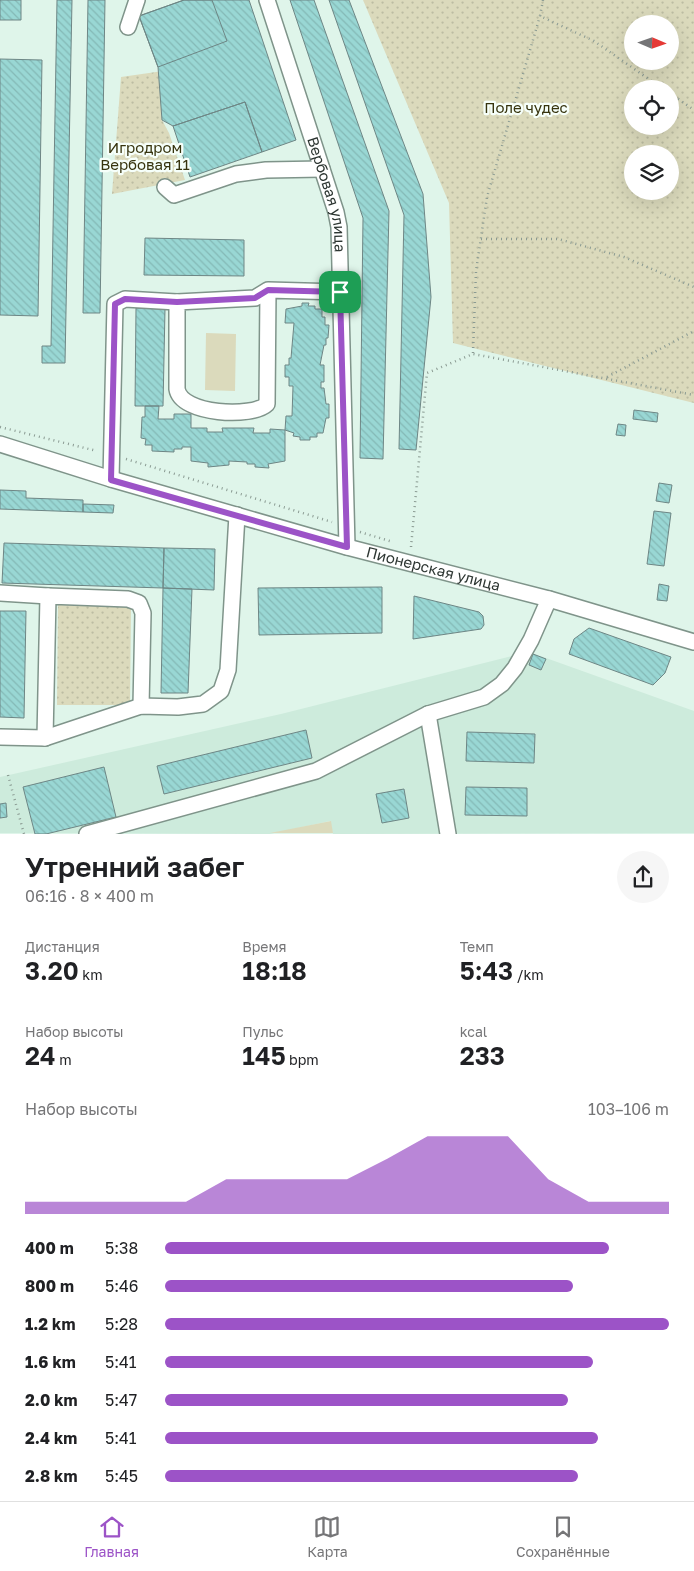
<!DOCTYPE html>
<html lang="ru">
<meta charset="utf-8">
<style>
body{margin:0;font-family:"Golos Text",sans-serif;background:#f6f6f6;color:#202124;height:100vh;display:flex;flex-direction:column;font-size:19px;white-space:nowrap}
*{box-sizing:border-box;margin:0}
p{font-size:16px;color:#757577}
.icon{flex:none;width:28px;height:28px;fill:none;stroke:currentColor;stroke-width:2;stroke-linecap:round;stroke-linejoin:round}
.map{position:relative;height:834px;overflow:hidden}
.details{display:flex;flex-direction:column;background:#fff;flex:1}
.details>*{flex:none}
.needle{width:32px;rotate:92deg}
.buttons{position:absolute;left:624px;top:15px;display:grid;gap:10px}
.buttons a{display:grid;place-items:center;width:55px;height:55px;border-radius:50%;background:#fff;box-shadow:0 5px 20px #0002;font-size:25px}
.pin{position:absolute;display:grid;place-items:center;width:42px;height:42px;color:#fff;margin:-21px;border-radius:10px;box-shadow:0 2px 8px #0006}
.round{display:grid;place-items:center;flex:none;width:52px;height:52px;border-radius:26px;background:#f6f6f6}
.overview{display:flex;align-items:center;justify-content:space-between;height:85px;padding:0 25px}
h1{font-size:28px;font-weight:600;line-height:38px}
.figures{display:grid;grid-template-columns:repeat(3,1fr);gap:8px;height:85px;padding:5px 25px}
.figures div{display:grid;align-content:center}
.figures b{font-size:25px;font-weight:600}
.figures small{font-size:14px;font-weight:400}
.figures p{font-size:14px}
.chart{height:140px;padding:10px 25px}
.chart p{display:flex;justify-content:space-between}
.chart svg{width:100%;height:90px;margin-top:5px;fill:#9c53c7;opacity:.7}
ul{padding:0 25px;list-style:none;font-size:16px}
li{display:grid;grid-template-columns:80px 60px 1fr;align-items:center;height:38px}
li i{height:12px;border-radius:6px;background:#9c53c7}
.dock{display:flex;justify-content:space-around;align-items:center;height:70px;border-top:1px solid #e0e0e0;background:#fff;font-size:14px;color:#757577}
.dock a{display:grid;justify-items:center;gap:2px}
.dock .selected{color:#9c53c7}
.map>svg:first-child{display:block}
.built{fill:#cdebdc;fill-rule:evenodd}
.park{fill:url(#park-dots);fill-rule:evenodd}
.pitch{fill:#dbdabc}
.building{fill:url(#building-back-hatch);stroke:#6e8685}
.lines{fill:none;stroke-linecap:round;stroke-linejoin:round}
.minor-casing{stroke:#7f948a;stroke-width:18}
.path{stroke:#8a9a92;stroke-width:2.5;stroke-dasharray:1 4;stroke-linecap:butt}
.minor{stroke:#fff;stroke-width:15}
.route-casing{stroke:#fff;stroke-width:10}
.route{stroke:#9c53c7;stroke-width:6}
.labels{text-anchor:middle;stroke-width:4.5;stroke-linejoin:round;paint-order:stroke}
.park-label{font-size:15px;fill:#37340e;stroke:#f6fffa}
.street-label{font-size:15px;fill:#2d3632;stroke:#f6fffa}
</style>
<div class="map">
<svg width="694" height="834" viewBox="0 0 694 834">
<defs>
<pattern id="park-dots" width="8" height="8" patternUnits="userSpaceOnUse" patternTransform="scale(1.25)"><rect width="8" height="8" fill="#dbdabc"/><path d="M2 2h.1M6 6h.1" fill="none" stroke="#bcbca2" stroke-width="1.8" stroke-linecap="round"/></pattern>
<pattern id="building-back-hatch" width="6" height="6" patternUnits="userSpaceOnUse" patternTransform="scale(1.25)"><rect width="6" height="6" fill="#99d7d4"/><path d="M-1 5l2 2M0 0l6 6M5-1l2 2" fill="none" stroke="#84b9b6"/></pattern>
</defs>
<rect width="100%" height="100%" fill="#dff5ea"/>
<!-- built -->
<path class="built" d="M532 653 694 711V833L333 834 330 821 270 834 46 833 23 787 35 833H0V777L281 714 512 656ZM305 730 312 758 164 793 158 766ZM467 732 535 734 534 763 466 761ZM466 787 527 788V816L466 815Z"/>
<!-- park -->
<path class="park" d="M363 0H694V403L453 343 449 203ZM632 24H670V61H632ZM632 89H670V126H632ZM632 154H670V191H632Z
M163 71 162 120 169 133 185 180 112 194 121 77Z
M58 605 131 606 130 705H57Z"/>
<!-- pitch -->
<path class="pitch" d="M206 333 236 334 235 391 205 390Z
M331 821 333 833H270Z"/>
<!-- building -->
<path class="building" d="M0 0H21V20H0Z
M57 0H72L65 363H42V346H51Z
M88 0H105L100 313H83Z
M184 0H212L227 41 158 67 139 16Z
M184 0H249L296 140 262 152 245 102 173 126 162 120 158 67 139 16Z
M290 0H314L389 211 383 459 360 458 363 218Z
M329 0H349L423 194 431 297 416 450 399 449 404 215Z
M0 59 42 60 38 316 0 315Z
M245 102 262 152 190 177 173 126Z
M145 238 244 240V276L144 275Z
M302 303H309L308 306H315V309H322V317H325V325H329L328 338H326V345H324L320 365H324V382H321V388H324L326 404H329V418H326L323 433H317V437H310V440H300V437L293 436 294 433 285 430 286 416H292L293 386H289V377H285V365H289V358H291L294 323H285L286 309 302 306Z
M136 308 165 309 163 406H135Z
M145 406H159L158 419H174V414H191V428H207V432H223L222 428H254L253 433H270V429L285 430V461L268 464 269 468 255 467V464H247V462L229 461V465L208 467V463L191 461V447H182V449H174V452L152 451V445H145L146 439 141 438 142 417H145Z
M634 410 658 413 657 422 633 419Z
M618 424 626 425 625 436 616 435Z
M659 483 672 485 669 503 656 501Z
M0 490 26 491V498L83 500V512L0 509Z
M83 504 114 505 113 513 83 512Z
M654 511 671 513 664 566 647 564Z
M4 543 164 548 163 588 2 583Z
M164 548 215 549 214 590 163 588Z
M659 584 669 586 667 601 657 600Z
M382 587V633L259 635 258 588Z
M163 588 192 589 188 693H161Z
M414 596 479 612 483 616 484 625 481 629 413 639Z
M0 611H26L24 718 0 717Z
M589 628 671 657 665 673 653 685 569 654 574 639Z
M533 654 546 659 541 670 529 665Z
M306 730 312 758 164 794 157 766Z
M467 732 535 734 534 763 466 761Z
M104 767 116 817 46 834H35L23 787Z
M466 787 527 788V816L465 815Z
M404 789 409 818 382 823 376 794Z
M6 803 7 817 0 818V804Z"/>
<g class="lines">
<!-- minor casing -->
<g class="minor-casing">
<g id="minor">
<path id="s1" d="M267 0 336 212 339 227 347 547"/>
<path d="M128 27 137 0"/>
<path d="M165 187 174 195 236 174 266 170 322 169"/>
<path d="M268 290 267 404C253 418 181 415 177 389V302L255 298 268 290 340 292"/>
<path id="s2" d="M0 444 111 479 347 547 549 599 694 642"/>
<path d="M111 479 115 304 125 299 177 302"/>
<path d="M0 593 48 596"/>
<path d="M428 714 448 834"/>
<path d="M0 737 45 738 141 706 178 707 203 704 221 691 228 670 237 515"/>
<path d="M45 738 48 596 128 599 139 603 143 613 141 706"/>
<path d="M87 834 316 771 428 714 484 697 502 684 515 668 531 640 549 599"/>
</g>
</g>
<!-- path -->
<path class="path" d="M543 0 540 16 594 41 663 89
M670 93 694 110
M481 239H558L624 257 694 287
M473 353 476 271 487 197 540 16
M607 377 694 331
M0 427 97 451
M126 459 332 522
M360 532 393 542
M411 547 427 373 473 354 694 395
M8 775 24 834"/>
<!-- minor -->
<use href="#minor" class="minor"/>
</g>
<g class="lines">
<!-- route casing -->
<g class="route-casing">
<path id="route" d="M268 290 340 292 347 547 111 480 115 304 125 299 177 302 255 298Z"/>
</g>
<!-- route -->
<use href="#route" class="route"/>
</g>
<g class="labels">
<!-- park labels -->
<g class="park-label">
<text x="526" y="113">Поле чудес</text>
<text x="145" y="153">Игродром<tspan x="145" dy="17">Вербовая 11</tspan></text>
</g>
<!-- street labels -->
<g class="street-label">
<text dy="5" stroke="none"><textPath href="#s1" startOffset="204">Вербовая улица</textPath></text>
<text dy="5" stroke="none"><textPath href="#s2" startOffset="451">Пионерская улица</textPath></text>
</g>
</g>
</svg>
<div class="buttons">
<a><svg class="needle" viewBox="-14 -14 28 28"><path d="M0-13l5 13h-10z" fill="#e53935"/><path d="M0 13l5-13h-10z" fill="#757577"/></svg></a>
<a><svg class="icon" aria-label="locate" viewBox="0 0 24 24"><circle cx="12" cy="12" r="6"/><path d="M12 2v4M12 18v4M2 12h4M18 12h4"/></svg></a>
<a><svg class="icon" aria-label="layers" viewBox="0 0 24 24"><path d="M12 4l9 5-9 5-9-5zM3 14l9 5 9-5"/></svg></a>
</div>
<div class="pin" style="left:340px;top:292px;background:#1e9e55"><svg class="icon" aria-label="arrive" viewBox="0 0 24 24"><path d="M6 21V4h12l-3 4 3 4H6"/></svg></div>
</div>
<section class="details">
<div class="overview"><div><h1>Утренний забег</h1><p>06:16 · 8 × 400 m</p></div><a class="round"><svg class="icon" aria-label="share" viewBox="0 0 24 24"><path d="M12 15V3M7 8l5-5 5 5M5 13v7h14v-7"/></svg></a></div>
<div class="figures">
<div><p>Дистанция</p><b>3.20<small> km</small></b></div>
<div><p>Время</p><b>18:18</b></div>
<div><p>Темп</p><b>5:43<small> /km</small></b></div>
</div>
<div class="figures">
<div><p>Набор высоты</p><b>24<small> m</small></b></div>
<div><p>Пульс</p><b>145<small> bpm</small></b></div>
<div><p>kcal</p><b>233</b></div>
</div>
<div class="chart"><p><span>Набор высоты</span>103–106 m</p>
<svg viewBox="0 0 160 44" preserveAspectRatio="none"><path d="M0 44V38L10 38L20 38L30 38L40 38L50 27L60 27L70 27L80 27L90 17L100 6L110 6L120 6L130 27L140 38L150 38L160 38V44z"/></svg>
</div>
<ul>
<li><b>400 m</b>5:38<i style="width:88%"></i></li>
<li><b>800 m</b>5:46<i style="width:81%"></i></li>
<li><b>1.2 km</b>5:28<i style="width:100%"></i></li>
<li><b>1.6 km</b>5:41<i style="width:85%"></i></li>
<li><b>2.0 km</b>5:47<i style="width:80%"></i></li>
<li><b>2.4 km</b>5:41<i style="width:86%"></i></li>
<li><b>2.8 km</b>5:45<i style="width:82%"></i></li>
</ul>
</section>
<nav class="dock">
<a class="selected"><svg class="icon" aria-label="home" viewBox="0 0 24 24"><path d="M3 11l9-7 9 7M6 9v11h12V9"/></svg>Главная</a>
<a><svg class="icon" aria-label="map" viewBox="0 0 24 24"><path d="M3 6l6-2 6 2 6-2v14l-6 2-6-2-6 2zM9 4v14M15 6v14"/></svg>Карта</a>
<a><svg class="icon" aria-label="saved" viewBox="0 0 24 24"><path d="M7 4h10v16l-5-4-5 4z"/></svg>Сохранённые</a>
</nav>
